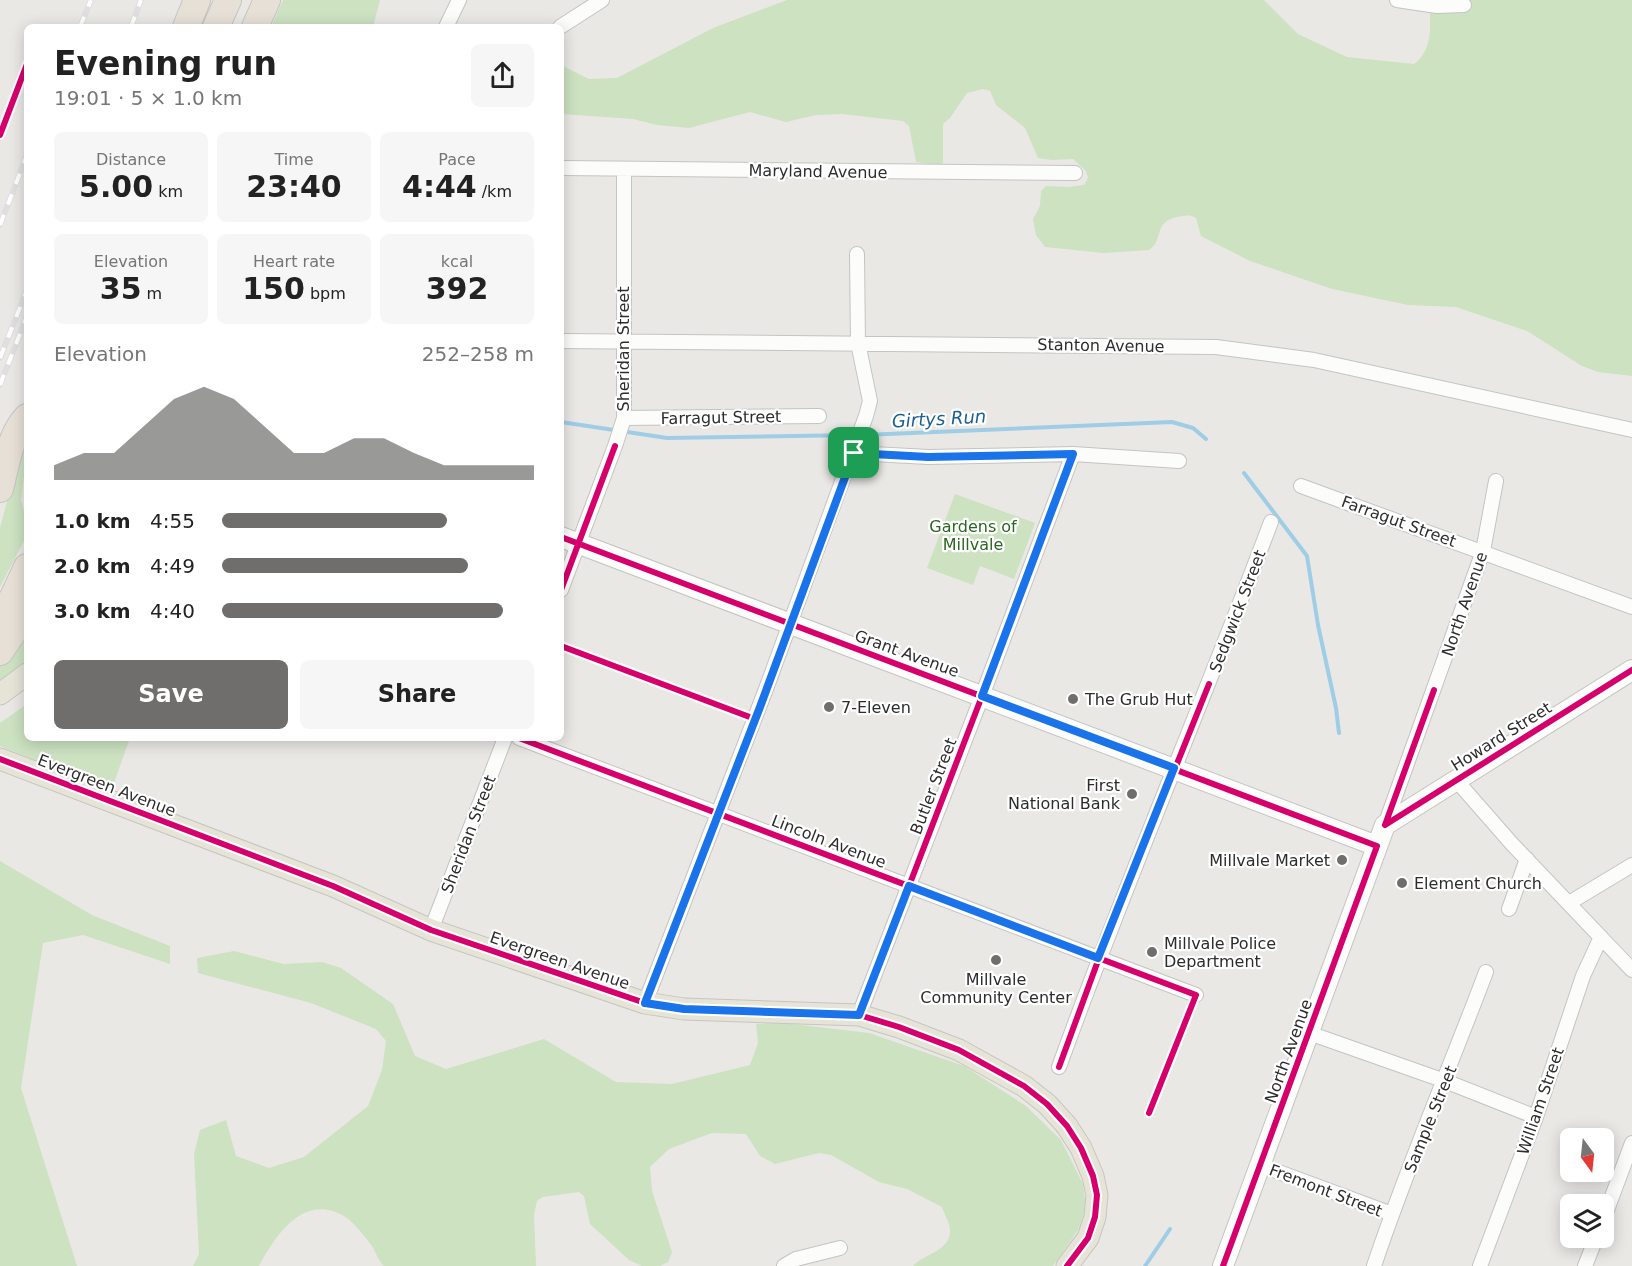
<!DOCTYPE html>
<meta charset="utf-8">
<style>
body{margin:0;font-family:"DejaVu Sans",sans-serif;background:#f6f6f6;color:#222;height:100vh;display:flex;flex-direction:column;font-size:22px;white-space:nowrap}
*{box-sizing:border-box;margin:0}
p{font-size:20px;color:#767676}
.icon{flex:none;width:33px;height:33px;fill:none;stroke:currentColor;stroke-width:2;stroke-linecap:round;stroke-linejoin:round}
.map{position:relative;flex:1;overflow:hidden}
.details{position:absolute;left:24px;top:24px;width:540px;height:717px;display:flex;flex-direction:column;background:#fff;border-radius:9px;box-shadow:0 3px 15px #0003}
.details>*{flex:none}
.needle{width:39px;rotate:165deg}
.buttons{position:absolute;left:1560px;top:1128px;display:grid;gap:12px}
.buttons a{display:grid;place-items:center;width:54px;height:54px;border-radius:9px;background:#fff;box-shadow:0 3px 15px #0003;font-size:30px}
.pin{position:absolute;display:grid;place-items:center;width:51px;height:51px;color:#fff;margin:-26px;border-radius:12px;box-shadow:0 3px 9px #0006}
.round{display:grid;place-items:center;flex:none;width:63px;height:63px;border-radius:9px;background:#f6f6f6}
.headline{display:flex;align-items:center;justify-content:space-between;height:102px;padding:0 30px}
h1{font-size:33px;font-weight:700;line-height:45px}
.stats{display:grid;grid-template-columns:repeat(3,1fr);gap:9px;height:102px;padding:6px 30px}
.stats div{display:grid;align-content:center;border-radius:9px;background:#f6f6f6;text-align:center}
.stats b{font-size:30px;font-weight:700}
.stats small{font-size:16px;font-weight:400}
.stats p{font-size:16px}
.chart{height:168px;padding:12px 30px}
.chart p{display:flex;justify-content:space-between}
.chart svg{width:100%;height:108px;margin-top:6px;fill:#6f6e6d;opacity:.7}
.cta{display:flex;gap:12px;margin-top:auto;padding:12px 30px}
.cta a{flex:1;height:69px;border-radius:9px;background:#6f6e6d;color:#fff;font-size:24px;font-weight:700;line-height:69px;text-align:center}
.cta a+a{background:#f6f6f6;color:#222}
ul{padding:0 30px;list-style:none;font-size:20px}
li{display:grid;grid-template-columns:96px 72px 1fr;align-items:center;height:45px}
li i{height:15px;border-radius:8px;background:#6f6e6d}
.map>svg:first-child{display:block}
.green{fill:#cce2c1}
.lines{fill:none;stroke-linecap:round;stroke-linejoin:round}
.stream{stroke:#9fcde5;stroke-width:4}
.street-casing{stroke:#c4c4c4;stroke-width:16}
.secondary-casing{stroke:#c4c4c4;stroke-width:22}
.primary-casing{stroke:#c6c5c3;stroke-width:23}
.highway-casing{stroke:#c6c5c3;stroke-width:28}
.street{stroke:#fcfcfb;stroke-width:14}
.secondary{stroke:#fcfcfb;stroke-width:20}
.primary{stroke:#e6e4d7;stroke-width:21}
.highway{stroke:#e7e0d7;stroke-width:26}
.rail-casing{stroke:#dfdfe1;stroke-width:6}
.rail{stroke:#fff;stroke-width:4;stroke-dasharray:11;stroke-linecap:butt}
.cycleway-casing{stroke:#fff;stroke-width:10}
.cycleway{stroke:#d6006c;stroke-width:6}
.route-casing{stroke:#fff;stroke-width:12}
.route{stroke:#1a73e8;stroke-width:8}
.poi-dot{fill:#6f6e6d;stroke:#fff;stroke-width:2}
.labels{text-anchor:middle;stroke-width:4.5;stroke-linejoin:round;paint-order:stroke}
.street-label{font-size:16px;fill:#2d2d2d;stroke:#fff}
.park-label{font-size:16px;fill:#2b6622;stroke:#fff}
.poi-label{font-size:16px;fill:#2d2d2d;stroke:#fff;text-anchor:start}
.water-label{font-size:18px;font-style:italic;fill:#1a6094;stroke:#fff}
</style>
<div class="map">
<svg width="1632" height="1266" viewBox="0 0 1632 1266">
<rect width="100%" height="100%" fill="#eae8e5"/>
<!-- green -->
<path class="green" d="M283 0H380L373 27H271Z
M787 0H1264L1298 34 1347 57 1414 64C1435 48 1429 24 1430 0H1632V376L1598 372 1582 366 1527 331 1456 307 1408 305 1332 289 1250 261 1201 236 1196 218C1189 214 1184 216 1177 217 1152 223 1165 239 1149 250L1103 253 1045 247 1036 235 1033 219 1040 206 1041 191 1046 186 1068 187 1084 185 1088 178 1086 171 1073 159 1052 160 1038 158 1025 128 996 105 990 91 983 89 967 93 950 118 943 124V163L936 165 916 162 909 126 903 121 842 114 816 115 786 122 750 112 689 128 657 125 633 119 561 114V65L589 79 617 78 713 28Z
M27 435V452L21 500 27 523V535L0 587V528L21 449Z
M955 494 1035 523 1014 579 980 566 973 585 927 568Z
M27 627V664L0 685V662Z
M27 704V738H130L111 791 0 746V723Z
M0 861 92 915 170 946V964L83 935 43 943 21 1088 77 1266H0Z
M234 951 284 964 322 962 341 968 393 1004 415 1056 446 1069 544 1039 616 1082 672 1084 750 1065 758 1043 756 1024 784 1023 869 1033 964 1066 1026 1106 1061 1140 1083 1184 1086 1208 1078 1230 1053 1266H913C924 1254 951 1251 950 1230 950 1223 944 1214 942 1207L907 1189 879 1182 831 1155 819 1153 775 1164 760 1156 746 1134 712 1133 669 1149 650 1167 652 1191 672 1252 668 1262 660 1266H642L629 1260 590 1224 584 1196 579 1192 543 1197 537 1201 534 1215 536 1266H384C378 1260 376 1253 372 1246 366 1238 355 1224 347 1218 305 1191 277 1233 259 1266H193L199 1254 194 1154 200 1130 226 1120 236 1156 269 1168 304 1157 368 1106 382 1070 386 1041 376 1029 311 1003 198 973 197 958Z"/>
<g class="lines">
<!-- stream -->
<path class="stream" d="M561 422 667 438 856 435
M864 435 1172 422 1193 428 1206 439
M1244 473 1307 556 1318 625 1336 708 1339 733
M1145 1266 1170 1229"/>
<!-- street casing -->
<g class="street-casing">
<path id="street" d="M1397 0 1437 6 1464 5
M446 27 459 0
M560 27 602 0
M561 168 1075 173
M561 341 1216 347 1314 360 1632 430
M624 418 819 416
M854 453 928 457 1073 454 1179 461
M1301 486 1632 607
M561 590 615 446 624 418V169
M519 738 1196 995
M1456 780 1512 844 1632 970
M1385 825 1483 551 1496 481
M1569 903 1632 865
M1509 909 1527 859
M431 930 505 738
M645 1003 766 689 866 416 870 401 858 343 857 254
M859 1015 982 696 1073 454
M1309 1033 1445 1081 1536 1117
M1059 1067C1125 884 1202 705 1271 522
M1260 1165 1392 1214
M1604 1218 1632 1143
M784 1266 796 1259 840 1248
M1374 1266C1407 1167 1449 1070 1486 972
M1480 1266 1536 1117 1583 976 1601 937
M1585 1266 1596 1238"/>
</g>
<!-- secondary casing -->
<g class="secondary-casing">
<path id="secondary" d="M561 537 1377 846
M1223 1266 1385 825 1632 670"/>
</g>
<!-- primary casing -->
<g class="primary-casing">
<path id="primary" d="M0 694 27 674
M0 759 333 886 431 930 645 1003 684 1009 859 1015 899 1027 959 1050 1024 1086 1047 1104 1067 1126 1081 1148 1093 1176 1097 1195 1095 1217 1088 1238 1067 1266"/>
</g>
<!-- highway casing -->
<g class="highway-casing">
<path id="highway" d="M186 27 197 0
M216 27 228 0
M255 27 267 0
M0 489C6 466 10 434 27 417
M0 618 13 597 27 567
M0 652 27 612"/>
</g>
<!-- street -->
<use href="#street" class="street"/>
<!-- secondary -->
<use href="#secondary" class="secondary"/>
<!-- primary -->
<use href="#primary" class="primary"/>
<!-- highway -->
<use href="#highway" class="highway"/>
<!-- rail casing -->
<g class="rail-casing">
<path id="rail" d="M80 27 91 0
M131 27 141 0
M0 225 27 155
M0 358 27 290
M0 385 27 316"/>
</g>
<!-- rail -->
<use href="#rail" class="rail"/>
<!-- cycleway casing -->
<g class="cycleway-casing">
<path id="cycleway" d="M0 135 27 64
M561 537 1377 846 1223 1266
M561 590 615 446
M561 646 755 719
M519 738 1196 995 1149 1113
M0 759 333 886 431 930 645 1003 684 1009 859 1015 899 1027 959 1050 1024 1086 1047 1104 1067 1126 1081 1148 1093 1176 1097 1195 1095 1217 1088 1238 1067 1266
M1385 825 1632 670
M1385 825 1434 690
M909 886 982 696
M1059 1067 1099 958 1209 684"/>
</g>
<!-- cycleway -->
<use href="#cycleway" class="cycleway"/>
</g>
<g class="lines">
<!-- route casing -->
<g class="route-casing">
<path id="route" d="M854 453 928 457 1073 454 982 696 1174 768 1098 958 909 886 859 1015 684 1009 645 1003 760 707Z"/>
</g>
<!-- route -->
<use href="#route" class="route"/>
</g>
<!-- markers -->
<g class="poi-dot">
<circle cx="1073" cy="699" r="6"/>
<circle cx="829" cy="707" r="6"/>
<circle cx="1132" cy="794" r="6"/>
<circle cx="1342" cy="860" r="6"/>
<circle cx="1402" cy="883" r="6"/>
<circle cx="1152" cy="952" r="6"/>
<circle cx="996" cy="960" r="6"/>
</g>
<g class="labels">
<!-- street labels -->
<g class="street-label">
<text transform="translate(818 171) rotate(1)" y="6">Maryland Avenue</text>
<text transform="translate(1101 345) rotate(1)" y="6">Stanton Avenue</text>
<text transform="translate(623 349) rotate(-90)" y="6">Sheridan Street</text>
<text transform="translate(721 417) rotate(-1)" y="6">Farragut Street</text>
<text transform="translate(1399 521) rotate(20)" y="6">Farragut Street</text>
<text transform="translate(1464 604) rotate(-71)" y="6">North Avenue</text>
<text transform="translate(1237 611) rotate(-69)" y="6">Sedgwick Street</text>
<text transform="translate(907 653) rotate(20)" y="6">Grant Avenue</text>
<text transform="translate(1501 736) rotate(-32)" y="6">Howard Street</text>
<text transform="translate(107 785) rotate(21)" y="6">Evergreen Avenue</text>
<text transform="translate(933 786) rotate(-69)" y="6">Butler Street</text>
<text transform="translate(468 834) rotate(-69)" y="6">Sheridan Street</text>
<text transform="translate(829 841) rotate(21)" y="6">Lincoln Avenue</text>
<text transform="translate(560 960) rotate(19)" y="6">Evergreen Avenue</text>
<text transform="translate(1288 1051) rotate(-70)" y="6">North Avenue</text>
<text transform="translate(1540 1101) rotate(-71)" y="6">William Street</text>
<text transform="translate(1430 1119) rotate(-68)" y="6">Sample Street</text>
<text transform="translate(1326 1190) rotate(21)" y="6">Fremont Street</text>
</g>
<!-- park labels -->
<g class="park-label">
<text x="973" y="532">Gardens of<tspan x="973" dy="18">Millvale</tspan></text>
</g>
<!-- poi labels -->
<g class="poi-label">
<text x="1085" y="705">The Grub Hut</text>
<text x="841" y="713">7-Eleven</text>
<text x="1120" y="791" text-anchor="end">First<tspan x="1120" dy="18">National Bank</tspan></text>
<text x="1330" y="866" text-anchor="end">Millvale Market</text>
<text x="1414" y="889">Element Church</text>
<text x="1164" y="949">Millvale Police<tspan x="1164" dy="18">Department</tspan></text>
<text x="996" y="985" text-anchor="middle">Millvale<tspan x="996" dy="18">Community Center</tspan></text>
</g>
<!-- water labels -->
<g class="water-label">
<text transform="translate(939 419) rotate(-3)" y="6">Girtys Run</text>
</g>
</g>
</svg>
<div class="buttons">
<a><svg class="needle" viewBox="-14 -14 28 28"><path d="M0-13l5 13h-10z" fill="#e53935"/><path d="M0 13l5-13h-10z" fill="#767676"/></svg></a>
<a><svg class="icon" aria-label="layers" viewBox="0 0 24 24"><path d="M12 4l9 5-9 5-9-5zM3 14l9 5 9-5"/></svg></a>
</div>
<div class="pin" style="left:854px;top:453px;background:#1e9e55"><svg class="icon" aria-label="arrive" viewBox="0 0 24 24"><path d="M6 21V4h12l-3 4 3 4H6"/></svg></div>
<section class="details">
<div class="headline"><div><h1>Evening run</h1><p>19:01 · 5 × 1.0 km</p></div><a class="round"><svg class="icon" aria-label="share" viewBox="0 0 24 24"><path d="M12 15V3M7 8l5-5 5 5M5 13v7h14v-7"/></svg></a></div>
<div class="stats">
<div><p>Distance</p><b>5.00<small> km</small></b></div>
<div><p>Time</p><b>23:40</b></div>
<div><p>Pace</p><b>4:44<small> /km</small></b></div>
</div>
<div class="stats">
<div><p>Elevation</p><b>35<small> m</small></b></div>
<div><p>Heart rate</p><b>150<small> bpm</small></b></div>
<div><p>kcal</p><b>392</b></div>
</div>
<div class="chart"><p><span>Elevation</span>252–258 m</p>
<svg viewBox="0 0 160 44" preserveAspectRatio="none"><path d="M0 44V38L10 33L20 33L30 22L40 11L50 6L60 11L70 22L80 33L90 33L100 27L110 27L120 33L130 38L140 38L150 38L160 38V44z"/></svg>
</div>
<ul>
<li><b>1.0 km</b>4:55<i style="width:72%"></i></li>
<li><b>2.0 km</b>4:49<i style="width:79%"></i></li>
<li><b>3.0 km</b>4:40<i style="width:90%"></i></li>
</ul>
<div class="cta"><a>Save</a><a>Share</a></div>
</section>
</div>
